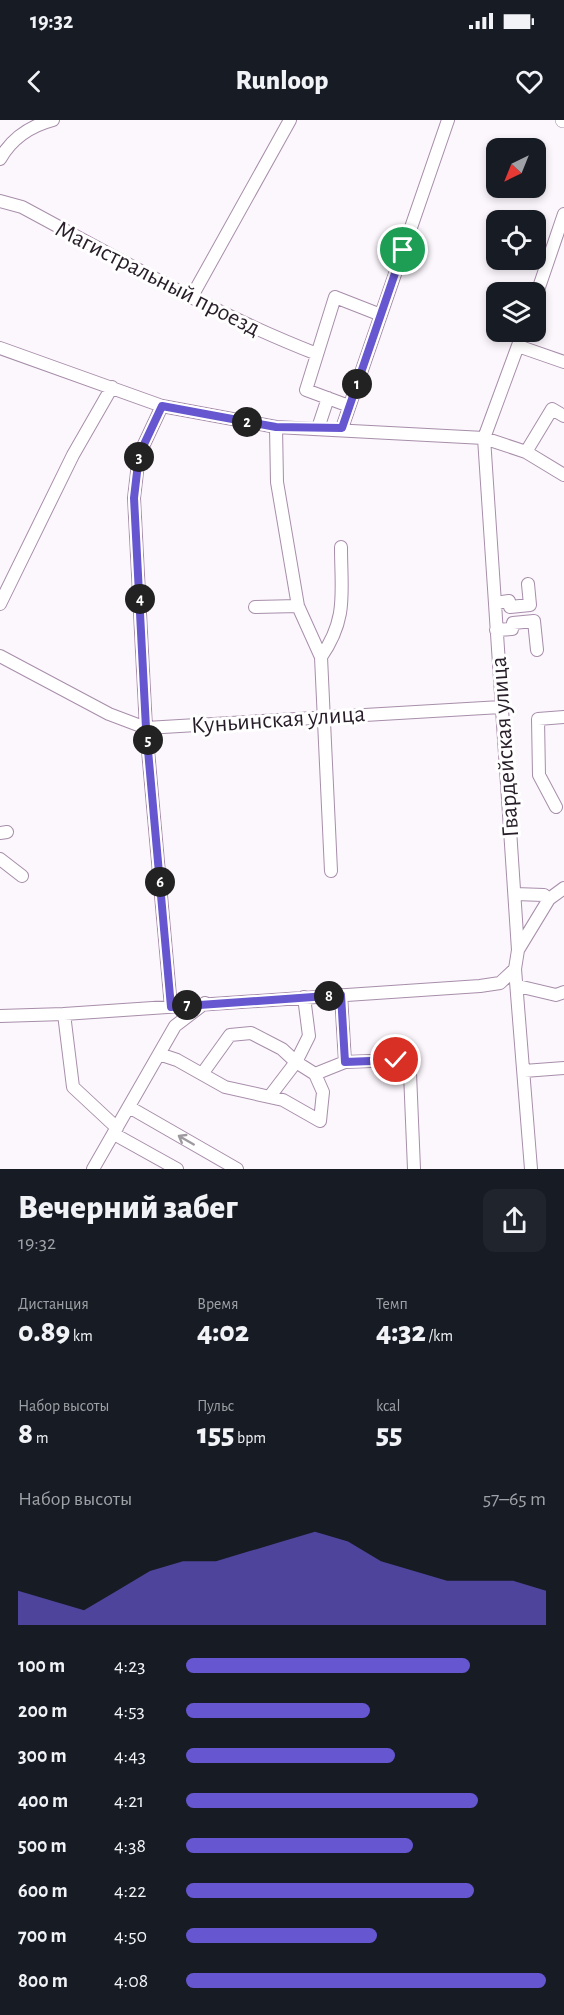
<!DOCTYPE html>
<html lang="ru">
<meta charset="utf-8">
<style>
body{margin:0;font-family:"Alegreya Sans",sans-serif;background:#20242c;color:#f1f3f6;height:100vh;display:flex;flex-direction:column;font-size:22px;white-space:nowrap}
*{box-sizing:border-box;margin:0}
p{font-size:20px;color:#9ea1a6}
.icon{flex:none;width:33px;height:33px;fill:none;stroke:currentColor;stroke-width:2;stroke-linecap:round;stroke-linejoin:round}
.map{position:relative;height:1049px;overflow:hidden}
.panel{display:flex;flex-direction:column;background:#171b24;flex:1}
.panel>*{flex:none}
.needle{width:39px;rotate:223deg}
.fabs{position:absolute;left:486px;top:18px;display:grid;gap:12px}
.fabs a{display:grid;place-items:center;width:60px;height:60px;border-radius:12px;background:#171b24;box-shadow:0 3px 9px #0003;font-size:30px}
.pin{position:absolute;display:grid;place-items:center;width:51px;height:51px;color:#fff;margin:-26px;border:3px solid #fff;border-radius:50%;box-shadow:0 2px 6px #0007}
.km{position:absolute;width:30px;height:30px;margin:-15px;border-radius:50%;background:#222;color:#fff;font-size:16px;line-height:30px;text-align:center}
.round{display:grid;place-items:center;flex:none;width:63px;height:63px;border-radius:12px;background:#20242c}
.headline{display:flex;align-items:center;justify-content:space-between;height:102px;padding:0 18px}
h1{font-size:33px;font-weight:800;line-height:45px}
.metrics{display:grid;grid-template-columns:repeat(3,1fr);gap:9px;height:102px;padding:6px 18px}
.metrics div{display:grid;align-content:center}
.metrics b{font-size:30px;font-weight:800}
.metrics small{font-size:16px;font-weight:400}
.metrics p{font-size:16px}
.chart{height:168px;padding:12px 18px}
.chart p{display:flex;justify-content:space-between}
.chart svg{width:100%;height:108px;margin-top:6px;fill:#6656d0;opacity:.7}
ul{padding:0 18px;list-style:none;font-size:20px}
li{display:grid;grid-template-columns:96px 72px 1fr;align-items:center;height:45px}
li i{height:15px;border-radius:8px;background:#6656d0}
.status{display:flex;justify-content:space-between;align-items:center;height:42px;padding:0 30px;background:#171b24;direction:ltr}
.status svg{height:16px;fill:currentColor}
header{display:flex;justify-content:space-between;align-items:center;height:78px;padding:0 18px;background:#171b24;font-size:27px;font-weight:800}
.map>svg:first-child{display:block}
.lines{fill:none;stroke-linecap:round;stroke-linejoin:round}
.minor-casing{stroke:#a78eaa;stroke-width:14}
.major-casing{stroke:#a78eaa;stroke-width:16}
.minor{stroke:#fff;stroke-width:12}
.major{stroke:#fff;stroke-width:15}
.oneway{stroke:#9e9a9f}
.route-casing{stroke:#fff;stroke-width:12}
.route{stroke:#6656d0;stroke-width:8}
.labels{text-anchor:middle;stroke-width:6;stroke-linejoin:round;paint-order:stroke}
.street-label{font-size:24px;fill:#281e29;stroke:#fff}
</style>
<div class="status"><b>19:32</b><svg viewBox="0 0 49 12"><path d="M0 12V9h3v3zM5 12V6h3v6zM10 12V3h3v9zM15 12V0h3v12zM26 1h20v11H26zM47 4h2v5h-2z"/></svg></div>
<header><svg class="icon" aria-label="back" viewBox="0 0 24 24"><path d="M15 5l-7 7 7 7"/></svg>Runloop<svg class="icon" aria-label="heart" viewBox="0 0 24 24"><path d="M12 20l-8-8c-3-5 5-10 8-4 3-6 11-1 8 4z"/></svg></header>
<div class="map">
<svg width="564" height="1049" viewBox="0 0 564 1049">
<rect width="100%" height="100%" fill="#fcf6fd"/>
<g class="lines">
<!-- minor casing -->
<g class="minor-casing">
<path id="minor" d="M0 39C12 18 30 6 53 0
M0 81 22 87C119 139 214 194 317 234
M536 176 564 94
M191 178 290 0
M523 212 484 318 518 830 515 849 531 1049
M518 226 564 242
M0 228 162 286 276 307 484 318 526 332 564 355
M162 286 139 335 134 378 146 608 171 887
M349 286 306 270 335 177 381 195
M276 307 277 362 298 486 321 537 331 751
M318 308 328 278
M342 308 448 0
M526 332 552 289 564 296
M495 483 509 481 510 487 530 485 528 464
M0 484 73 335 112 267
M255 487 298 486
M496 510 512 509 513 503 534 501 537 530
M0 536 109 594 146 608 501 587
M321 537C348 498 341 473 341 427
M556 687 539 655 538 599 564 597
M0 713 7 712
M0 739 22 756
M515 774 544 775 549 779
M518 830 549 779 564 768
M518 866 556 875 564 872
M341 875 345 942
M304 877 309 916 296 942 315 954 345 942 396 940 410 953 414 1049
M64 894 73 967 117 1008
M0 896 64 894 480 866 500 863 515 849
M159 934 177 940 225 967 283 980 320 1001 323 972 315 954
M524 951 564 948
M202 954 230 915 251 913 282 929 296 942 270 976
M129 987 237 1049
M114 1014 177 1049
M93 1049 175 906 205 883"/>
</g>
<!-- major casing -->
<g class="major-casing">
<path id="major" d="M563 0H564"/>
</g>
<!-- minor -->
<use href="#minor" class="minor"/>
<!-- major -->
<use href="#major" class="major"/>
</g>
<!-- one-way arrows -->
<defs><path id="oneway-shaft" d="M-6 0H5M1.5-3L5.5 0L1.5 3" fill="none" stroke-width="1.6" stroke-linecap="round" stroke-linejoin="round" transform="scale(1.5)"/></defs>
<use class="oneway" href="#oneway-shaft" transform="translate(186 1020) rotate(-150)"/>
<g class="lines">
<!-- route casing -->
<g class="route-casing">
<path id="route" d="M396 940 345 942 341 875 171 887 146 608 134 378 139 335 162 286 276 307 342 308 403 130"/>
</g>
<!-- route -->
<use href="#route" class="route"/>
</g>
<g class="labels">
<!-- street labels -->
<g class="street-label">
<text transform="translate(158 158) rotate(27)" y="8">Магистральный проезд</text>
<text transform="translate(278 599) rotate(-4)" y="8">Куньинская улица</text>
<text transform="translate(504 627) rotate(-94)" y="8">Гвардейская улица</text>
</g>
</g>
</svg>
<div class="fabs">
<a><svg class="needle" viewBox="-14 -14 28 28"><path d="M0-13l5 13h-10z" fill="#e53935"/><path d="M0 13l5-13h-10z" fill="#9ea1a6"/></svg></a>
<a><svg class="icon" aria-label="locate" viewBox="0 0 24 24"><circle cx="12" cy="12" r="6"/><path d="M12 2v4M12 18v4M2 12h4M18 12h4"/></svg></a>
<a><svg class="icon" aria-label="layers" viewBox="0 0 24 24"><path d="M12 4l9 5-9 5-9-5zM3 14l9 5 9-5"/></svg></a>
</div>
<div class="pin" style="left:403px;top:130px;background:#1e9e55"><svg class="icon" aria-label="arrive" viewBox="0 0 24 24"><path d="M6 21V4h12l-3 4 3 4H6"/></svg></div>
<div class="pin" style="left:396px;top:940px;background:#d93025"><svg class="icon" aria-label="check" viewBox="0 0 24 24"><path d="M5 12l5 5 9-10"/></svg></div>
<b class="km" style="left:357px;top:264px">1</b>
<b class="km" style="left:247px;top:302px">2</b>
<b class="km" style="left:139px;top:337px">3</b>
<b class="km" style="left:140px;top:479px">4</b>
<b class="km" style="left:148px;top:620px">5</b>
<b class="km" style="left:160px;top:762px">6</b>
<b class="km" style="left:187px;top:885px">7</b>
<b class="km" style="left:329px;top:876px">8</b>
</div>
<section class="panel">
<div class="headline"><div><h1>Вечерний забег</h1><p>19:32</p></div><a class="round"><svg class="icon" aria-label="share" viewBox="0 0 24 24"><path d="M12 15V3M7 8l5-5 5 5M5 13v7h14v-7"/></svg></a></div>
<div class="metrics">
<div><p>Дистанция</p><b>0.89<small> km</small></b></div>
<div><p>Время</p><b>4:02</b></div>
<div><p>Темп</p><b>4:32<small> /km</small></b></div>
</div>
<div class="metrics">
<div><p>Набор высоты</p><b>8<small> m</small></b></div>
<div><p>Пульс</p><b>155<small> bpm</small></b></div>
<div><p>kcal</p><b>55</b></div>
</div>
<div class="chart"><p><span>Набор высоты</span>57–65 m</p>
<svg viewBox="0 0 160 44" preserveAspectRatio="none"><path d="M0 44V30L10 34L20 38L30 30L40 22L50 18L60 18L70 14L80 10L90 6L100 10L110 18L120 22L130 26L140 26L150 26L160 30V44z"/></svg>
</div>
<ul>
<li><b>100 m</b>4:23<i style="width:79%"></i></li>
<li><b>200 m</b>4:53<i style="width:51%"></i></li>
<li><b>300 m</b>4:43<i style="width:58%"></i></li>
<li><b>400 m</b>4:21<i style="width:81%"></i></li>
<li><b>500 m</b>4:38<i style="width:63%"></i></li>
<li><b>600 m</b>4:22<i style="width:80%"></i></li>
<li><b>700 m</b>4:50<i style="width:53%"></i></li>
<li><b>800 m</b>4:08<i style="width:100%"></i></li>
</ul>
</section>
